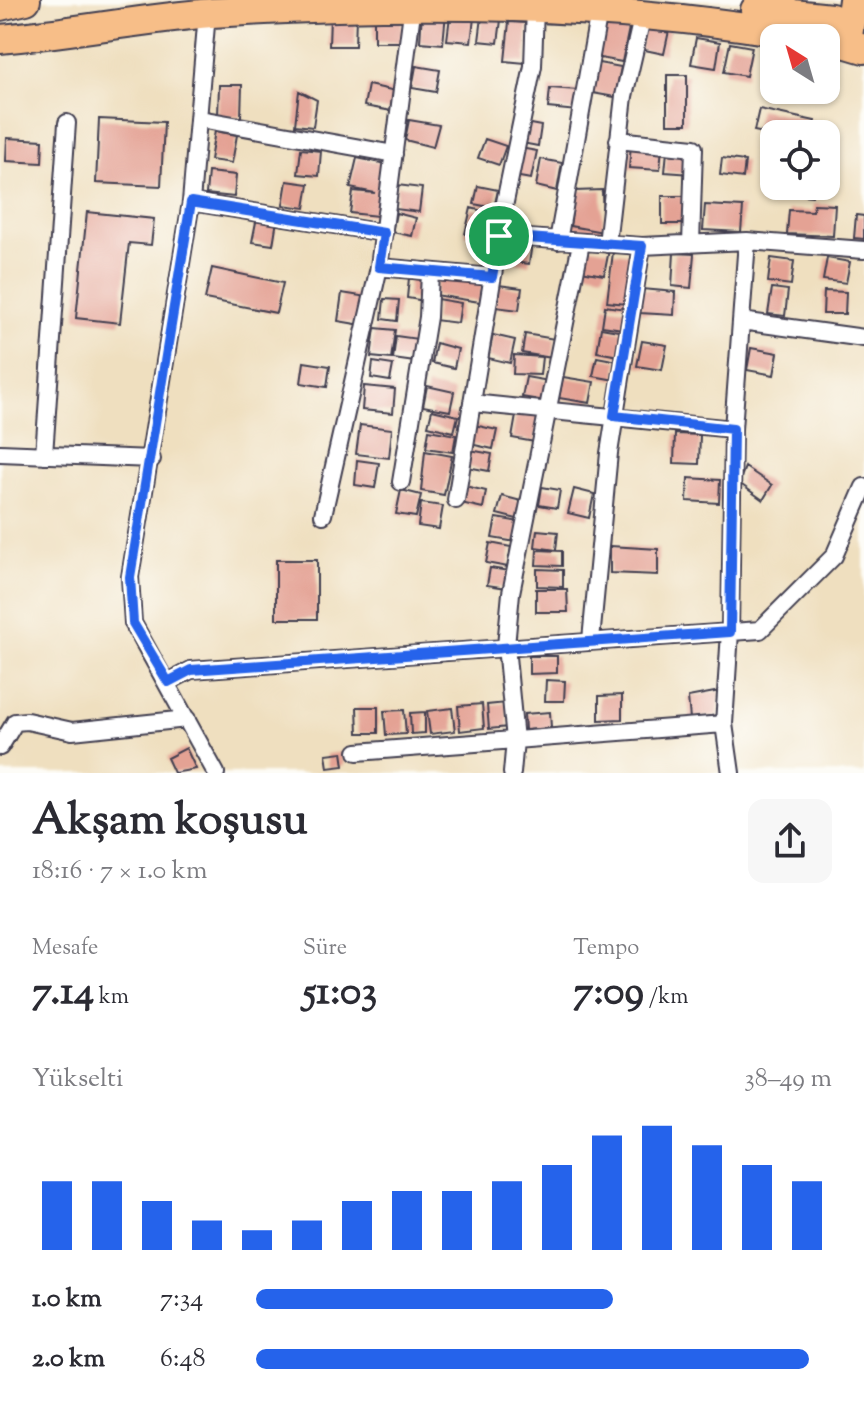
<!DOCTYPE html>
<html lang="tr">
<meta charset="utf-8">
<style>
body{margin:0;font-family:"Sorts Mill Goudy",serif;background:#f7f7f7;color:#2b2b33;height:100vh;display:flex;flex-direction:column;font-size:30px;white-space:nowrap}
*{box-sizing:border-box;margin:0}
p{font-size:26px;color:#7c7c81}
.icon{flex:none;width:44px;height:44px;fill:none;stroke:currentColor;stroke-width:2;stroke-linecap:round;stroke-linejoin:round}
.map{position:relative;height:773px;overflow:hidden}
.details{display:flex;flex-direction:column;background:#fff;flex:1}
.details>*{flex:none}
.needle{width:52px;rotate:323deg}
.fabs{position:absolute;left:760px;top:24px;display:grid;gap:16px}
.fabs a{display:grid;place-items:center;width:80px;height:80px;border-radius:16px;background:#fff;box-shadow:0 2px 6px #0004;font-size:40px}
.pin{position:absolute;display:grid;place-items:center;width:68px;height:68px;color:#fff;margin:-34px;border:4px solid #fff;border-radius:50%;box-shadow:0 2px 8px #0007}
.round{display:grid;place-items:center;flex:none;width:84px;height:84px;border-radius:16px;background:#f7f7f7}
.summary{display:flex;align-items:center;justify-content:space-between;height:136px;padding:0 32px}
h1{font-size:44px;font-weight:800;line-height:60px}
.stats{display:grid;grid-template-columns:repeat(3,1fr);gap:12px;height:136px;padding:8px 32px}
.stats div{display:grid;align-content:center}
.stats b{font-size:40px;font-weight:800}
.stats small{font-size:22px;font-weight:400}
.stats p{font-size:22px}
.chart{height:224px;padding:16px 32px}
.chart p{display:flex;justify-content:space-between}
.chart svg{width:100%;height:144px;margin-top:8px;stroke:#2563eb;stroke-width:6}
ul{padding:0 32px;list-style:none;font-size:26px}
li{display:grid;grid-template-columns:128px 96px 1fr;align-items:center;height:60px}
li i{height:20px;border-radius:10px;background:#2563eb}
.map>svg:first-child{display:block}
.building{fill:#e4a294}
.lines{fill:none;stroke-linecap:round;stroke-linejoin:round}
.minor-casing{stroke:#413e4f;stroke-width:20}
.trunk-casing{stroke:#413e4f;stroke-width:32}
.minor{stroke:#fff;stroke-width:16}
.trunk{stroke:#f7be88;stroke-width:28}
.route-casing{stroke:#fff;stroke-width:16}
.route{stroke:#2563eb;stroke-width:10}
</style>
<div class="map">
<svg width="864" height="773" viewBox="0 0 864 773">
<rect width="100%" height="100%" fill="#fdfcf7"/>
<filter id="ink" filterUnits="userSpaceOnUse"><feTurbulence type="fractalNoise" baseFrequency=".0125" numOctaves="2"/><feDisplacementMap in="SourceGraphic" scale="16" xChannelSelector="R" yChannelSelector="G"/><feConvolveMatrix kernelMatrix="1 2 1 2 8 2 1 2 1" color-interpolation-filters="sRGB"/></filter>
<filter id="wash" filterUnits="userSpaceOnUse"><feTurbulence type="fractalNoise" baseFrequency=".006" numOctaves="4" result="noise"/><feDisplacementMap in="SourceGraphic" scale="32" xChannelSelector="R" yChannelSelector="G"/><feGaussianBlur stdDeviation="1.8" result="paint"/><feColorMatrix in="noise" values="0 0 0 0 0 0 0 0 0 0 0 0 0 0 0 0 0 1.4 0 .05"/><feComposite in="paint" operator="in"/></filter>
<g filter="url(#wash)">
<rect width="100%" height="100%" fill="#efdfbf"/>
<g id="blocks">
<!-- building -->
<path class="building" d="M422 12 446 13 443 44 420 42Z
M450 16 474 18 471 42 447 40Z
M330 17H356L355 46H329Z
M482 17 501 20 498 43 479 41Z
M603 18 630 23 622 62 595 57Z
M374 19H402V42H374Z
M509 22 528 23 525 63 505 61Z
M646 22 670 26 664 54 640 49Z
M696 38 720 42 716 68 691 64Z
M730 43 752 47 746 76 724 72Z
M593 62 621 67 615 97 587 92Z
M416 66 440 70 436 92 412 88Z
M667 75H687V124H667Z
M219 85H242L241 117 218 116Z
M368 85 396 91 392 111 364 106Z
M550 88 578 90 577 111 548 108Z
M299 91 317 100 313 127 295 125Z
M759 109 815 121 812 134 774 135 754 131Z
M99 119 164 122 161 186 96 183Z
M409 120 439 125 433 147 405 140Z
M525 123 541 126 538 146 522 143Z
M215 131 237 135 232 163 210 160Z
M7 138 43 140 42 163 6 161Z
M485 139 506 146 499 165 478 158Z
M631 144 662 146 660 170 629 168Z
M520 148 537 151 531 179 514 176Z
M301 149 321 151 319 176 298 174Z
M667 151 693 153 692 174 665 172Z
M357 158 386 164 377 216 350 213 353 191 375 193 350 188Z
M722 158 745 161 743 178 720 175Z
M541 159 562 163 557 191 536 186Z
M208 172 236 175 234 197 206 194Z
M287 181 309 184 305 208 283 205Z
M397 185 422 188 419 212 395 209Z
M478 186 498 190 494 208 474 204Z
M784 186H813L812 196 783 193Z
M602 190 603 232 570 226 575 191Z
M662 196H684V224H662Z
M814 204 835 205 833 236 787 234 789 210 813 211Z
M705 205 743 207 741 232 703 230Z
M471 208 494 214 488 239 465 234Z
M87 212 154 219 151 245 129 243 120 323 76 318Z
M396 213 416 218 412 236 392 232Z
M856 215 864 216V239L854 238Z
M257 217 277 220 273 245 252 242Z
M507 239 532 243 529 264 504 261Z
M586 246 609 250 604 275 581 271Z
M613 252 633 254 627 304 607 302Z
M674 253 694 254 691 288 672 286Z
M771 258 794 261 791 285 768 282Z
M827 258 850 262 846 283 823 280Z
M212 268 283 283 276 313 205 299Z
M438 275 483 281 480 302 435 295Z
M409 278 429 281 425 301 407 298Z
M498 285 522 288 519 310 495 307Z
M772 288 788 290 785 316 768 314Z
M642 289 675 292 674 315 640 313Z
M824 291 846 292 845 314H823Z
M342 293 367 297 362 325 338 321Z
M384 299 399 300 397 321 382 319Z
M437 299 461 303 458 323 434 320Z
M605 306 626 309 623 329 602 326Z
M375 328 395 330 391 359 371 357Z
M601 328 624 332 619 356 597 352Z
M525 334 555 339 552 358 522 353Z
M493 335 515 340 510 363 488 358Z
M396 336 418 339 415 362 393 359Z
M642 341 667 345 662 370 637 366Z
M436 343 458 349 454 368 432 363Z
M751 348 778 353 774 375 747 370Z
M514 355 542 357 540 375 513 374Z
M597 357 618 361 615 380 593 376Z
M304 362 330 366 327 387 301 383Z
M373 362 393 365 390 381 371 378Z
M526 377 549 381 545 401 522 397Z
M563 377 594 382 590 403 559 398Z
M364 386 395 389 393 413 362 410Z
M427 386 454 392 450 411 423 406Z
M432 410 458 416 454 432 428 426Z
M517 410 540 413 535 442 512 438Z
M360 425 392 429 389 458 356 454Z
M474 425 497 430 493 449 470 444Z
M429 430 456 435 453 452 426 448Z
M675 434 700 435 699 464 674 463Z
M470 450 492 454 489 471 467 467Z
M425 451 452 456 444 495 421 491Z
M357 460 379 463 375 488 355 485Z
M745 467 772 485 763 500 739 483Z
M688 478 720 480 719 503 687 501Z
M465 486 486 491 483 508 461 503Z
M542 487 560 490 557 508 539 505Z
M574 489 594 494 589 518 568 513Z
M401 490 421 495 416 517 396 514Z
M502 496 525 502 521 520 497 514Z
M421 503 443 506 439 529 418 526Z
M496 518 520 522 516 542 492 538Z
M537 530 558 532 556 550 535 547Z
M490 543 511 547 508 567 486 563Z
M610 546 658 549V575L610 573Z
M537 550 562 551V566L536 565Z
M276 560H317V619H276Z
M490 568 509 571 507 588 487 585Z
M537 569 563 570V587L537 586Z
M536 589H567L568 612H536Z
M529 656H557V673L529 674Z
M546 680 565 681 564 701H545Z
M720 691 718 715 690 719 688 697Z
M622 695V719L599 720V696Z
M506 703 508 727 489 729 487 705Z
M482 704 484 728 460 731 458 706Z
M357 707H378V733H358Z
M452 708 455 731 430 734 427 711Z
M404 710 406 734 386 735 384 711Z
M425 712V733L411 734 410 713Z
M550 712 551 728 525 730 524 714Z
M186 748 196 769 174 773 167 758Z
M342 752 344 766 328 768 326 754Z"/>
</g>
</g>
<g filter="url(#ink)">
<use href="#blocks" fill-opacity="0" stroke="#413e4f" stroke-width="2"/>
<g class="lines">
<!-- minor casing -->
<g class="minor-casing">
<path id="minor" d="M207 13 191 202 130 577 133 623 216 773
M200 119 394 154
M618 140 694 148 691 244
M191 202 384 233
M499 236 642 246 747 241 864 250
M558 241 599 11
M607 244 624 96 643 14
M379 267 492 277
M741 321 864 338
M472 403 733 429
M0 453 152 459
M44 455 67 123
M401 482 428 317 430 272
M456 500 505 202 533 66 535 7
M323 515 379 267 413 4
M591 640 609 453 642 246
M168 682 191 670 760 630 834 556 864 487
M0 747 15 722 27 721 72 731 187 719
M357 752 724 724
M512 773 515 740 506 646 511 593 581 243
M731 773 724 724 730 632 733 429 747 241"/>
</g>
<!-- trunk casing -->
<g class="trunk-casing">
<path id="trunk" d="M853 0 847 44 864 49
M0 6 26 0
M755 10 831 18
M0 39C70 33 140 19 211 13 413 0 615 2 815 38"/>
</g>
<!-- minor -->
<use href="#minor" class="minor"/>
<!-- trunk -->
<use href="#trunk" class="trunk"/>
</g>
</g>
<g class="lines" filter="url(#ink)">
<!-- route casing -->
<g class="route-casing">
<path id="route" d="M191 202 384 233 379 267 492 277 499 236 642 246 614 416 733 429 730 632 191 670 168 682 133 623 130 577Z"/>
</g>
<!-- route -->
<use href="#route" class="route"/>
</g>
</svg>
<div class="fabs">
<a><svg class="needle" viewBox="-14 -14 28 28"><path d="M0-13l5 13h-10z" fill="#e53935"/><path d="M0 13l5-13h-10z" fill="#7c7c81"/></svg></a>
<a><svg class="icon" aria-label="locate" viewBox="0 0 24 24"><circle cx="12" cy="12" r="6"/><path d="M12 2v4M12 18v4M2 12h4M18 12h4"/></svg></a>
</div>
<div class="pin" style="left:499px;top:236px;background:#1e9e55"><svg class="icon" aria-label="arrive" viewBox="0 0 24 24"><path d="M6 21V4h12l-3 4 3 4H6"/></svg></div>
</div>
<section class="details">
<div class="summary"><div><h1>Akşam koşusu</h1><p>18:16 · 7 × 1.0 km</p></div><a class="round"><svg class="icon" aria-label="share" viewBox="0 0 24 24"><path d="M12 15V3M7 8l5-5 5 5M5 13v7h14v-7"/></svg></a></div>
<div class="stats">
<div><p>Mesafe</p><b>7.14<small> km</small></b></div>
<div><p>Süre</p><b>51:03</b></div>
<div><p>Tempo</p><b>7:09<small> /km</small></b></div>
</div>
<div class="chart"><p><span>Yükselti</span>38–49 m</p>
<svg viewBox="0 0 160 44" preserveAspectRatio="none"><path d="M5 44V23M15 44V23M25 44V29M35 44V35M45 44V38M55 44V35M65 44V29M75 44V26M85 44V26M95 44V23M105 44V18M115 44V9M125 44V6M135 44V12M145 44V18M155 44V23"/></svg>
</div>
<ul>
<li><b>1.0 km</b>7:34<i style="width:62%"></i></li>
<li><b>2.0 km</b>6:48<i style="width:96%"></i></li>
</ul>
</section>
